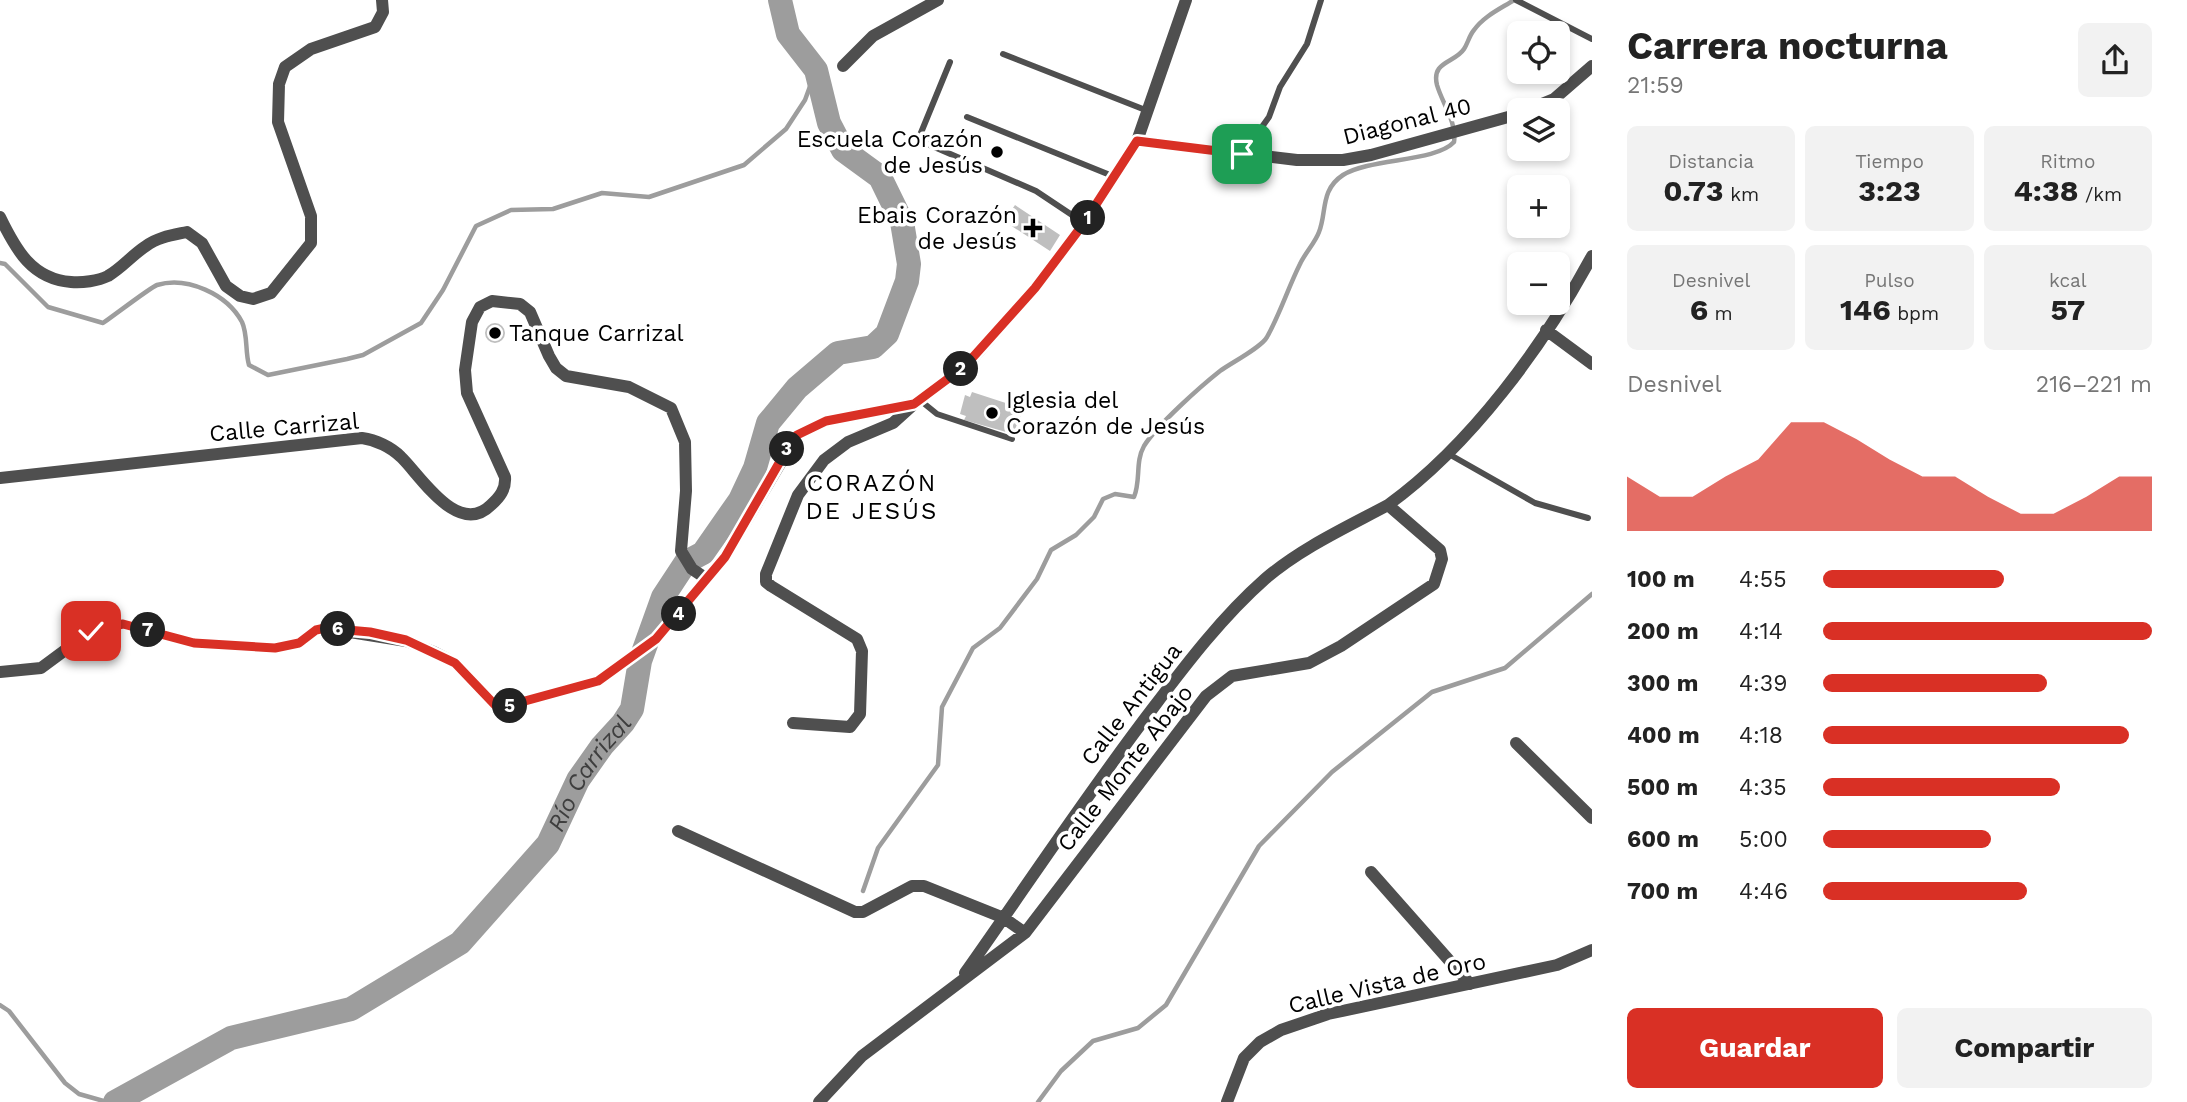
<!DOCTYPE html>
<html lang="es">
<meta charset="utf-8">
<style>
body{margin:0;font-family:"Work Sans",sans-serif;background:#f2f2f2;color:#222;height:100vh;display:flex;flex-direction:column;font-size:26px;white-space:nowrap}
*{box-sizing:border-box;margin:0}
p{font-size:23px;color:#767676}
.icon{flex:none;width:38px;height:38px;fill:none;stroke:currentColor;stroke-width:2;stroke-linecap:round;stroke-linejoin:round}
.map{position:relative;flex:1;overflow:hidden}
.details{display:flex;flex-direction:column;background:#fff;width:595px}
.details>*{flex:none}
.fabs{position:absolute;left:1507px;top:21px;display:grid;gap:14px}
.fabs a{display:grid;place-items:center;width:63px;height:63px;border-radius:10px;background:#fff;box-shadow:0 4px 10px #0003;font-size:35px}
.pin{position:absolute;display:grid;place-items:center;width:60px;height:60px;color:#fff;margin:-30px;border-radius:14px;box-shadow:0 4px 10px #0006}
.km{position:absolute;width:35px;height:35px;margin:-18px;border-radius:50%;background:#222;color:#fff;font-size:19px;line-height:35px;text-align:center}
.round{display:grid;place-items:center;flex:none;width:74px;height:74px;border-radius:10px;background:#f2f2f2}
.summary{display:flex;align-items:center;justify-content:space-between;height:119px;padding:0 35px}
h1{font-size:38px;font-weight:700;line-height:52px}
.metrics{display:grid;grid-template-columns:repeat(3,1fr);gap:10px;height:119px;padding:7px 35px}
.metrics div{display:grid;align-content:center;border-radius:10px;background:#f2f2f2;text-align:center}
.metrics b{font-size:30px;font-weight:700}
.metrics small{font-size:19px;font-weight:400}
.metrics p{font-size:19px}
.chart{height:196px;padding:14px 35px}
.chart p{display:flex;justify-content:space-between}
.chart svg{width:100%;height:126px;margin-top:7px;fill:#d93025;opacity:.7}
.button{display:flex;gap:14px;margin-top:auto;padding:14px 35px}
.button a{flex:1;height:80px;border-radius:10px;background:#d93025;color:#fff;font-size:28px;font-weight:700;line-height:80px;text-align:center}
.button a+a{background:#f2f2f2;color:#222}
ul{padding:0 35px;list-style:none;font-size:23px}
li{display:grid;grid-template-columns:112px 84px 1fr;align-items:center;height:52px}
li i{height:18px;border-radius:9px;background:#d93025}
main{display:flex;flex:1;min-height:0}
.map>svg:first-child{display:block}
.lines{fill:none;stroke-linecap:round;stroke-linejoin:round}
.stream{stroke:#9d9d9d;stroke-width:4.5}
.river{stroke:#9d9d9d;stroke-width:24}
.building{fill:#bfbfbf}
.service{stroke:#4f4f4f;stroke-width:6}
.minor{stroke:#4f4f4f;stroke-width:12}
.route-casing{stroke:#fff;stroke-width:14}
.route{stroke:#d93025;stroke-width:9}
.poi-dot{fill:#000;stroke:#fff;stroke-width:2.5}
.labels{text-anchor:middle;stroke-width:7;stroke-linejoin:round;paint-order:stroke}
.street-label{font-size:23px;fill:#000;stroke:#fff}
.poi-label{font-size:23px;fill:#000;stroke:#fff;text-anchor:end}
.neighbourhood-label{font-size:24px;letter-spacing:2px;fill:#000;stroke:#fff}
.water-label{font-size:24px;font-style:italic;fill:#3e3e3e;stroke:#fff}
</style>
<main>
<div class="map">
<svg width="1592" height="1102" viewBox="0 0 1592 1102">
<rect width="100%" height="100%" fill="#fff"/>
<g class="lines">
<!-- stream -->
<path class="stream" d="M0 263 5 264 48 307 103 323C112 317 151 287 157 285 187 276 227 294 242 322 248 335 245 352 249 365L268 375 347 359 363 355 421 323 443 290 476 226 511 210 553 209 602 193 649 197 744 165 786 129 805 100 816 70
M863 891 878 848 938 765 942 707 973 648 1000 628 1037 579 1051 550 1076 535 1094 517 1103 499 1115 494 1134 497C1141 480 1135 462 1144 446 1157 425 1201 386 1220 371 1231 363 1262 347 1267 337 1280 314 1288 288 1300 264 1305 253 1315 243 1319 232 1327 212 1320 190 1343 175 1370 158 1436 162 1454 142 1457 122 1442 103 1437 85 1431 61 1455 63 1464 49 1468 43 1469 36 1474 30 1484 16 1500 9 1514 0
M0 1005 9 1011 65 1083 79 1094 107 1102
M1038 1102 1061 1071 1093 1041 1138 1028 1166 1005 1259 846 1332 772 1432 692 1505 668 1592 594"/>
<!-- river -->
<path class="river" id="s1" d="M115 1102 231 1038 351 1009 460 943 548 844 578 780 602 746 623 723 632 709 640 661 663 597 686 562 703 553 740 500 755 468 768 423 797 388 838 353 873 347 887 334 907 281 909 264 902 222 880 177 843 150 829 123 816 70 788 34 780 0"/>
</g>
<!-- building -->
<path class="building" d="M1015 205 1060 235 1050 251 1004 221Z
M485 333a10 10 0 1 1 20 0a10 10 0 1 1-20 0Z
M972 392 1024 409 1013 434 964 420 966 416 960 414 965 395 970 397Z"/>
<g class="lines">
<!-- service -->
<path class="service" d="M1516 0 1592 39
M1003 54 1148 111
M950 62 918 140 1036 191 1084 223
M967 117 1115 177
M1244 152 1269 117 1280 87 1307 44 1321 0
M921 401 937 414 1012 439
M1447 453 1535 503 1588 518"/>
<!-- minor -->
<path class="minor" d="M843 66 873 36 938 0
M1527 110 1554 99 1592 66
M1137 141 1297 160H1343L1371 155 1519 114
M0 217C16 250 32 279 71 282 82 283 98 281 108 276 123 267 132 255 146 246 158 237 173 235 187 232L202 243 226 286 240 296 253 299 271 293 311 243V216L278 122 279 84 285 67 311 49 375 27 383 12 382 0
M1546 330 1592 364
M0 478 362 438C376 440 391 447 401 457 420 475 458 538 491 505 500 497 506 489 505 477L467 393 465 370 472 322 480 307 492 301 520 304 530 312 549 356 556 368 566 376 629 387 671 408 685 442 686 491 681 551 692 569 707 579
M0 672 41 668 91 631 110 625 123 624 194 643 275 648 299 643 316 630 325 628 406 641 434 652 455 663 495 705 503 707 598 681 656 639 725 557 797 435 826 421 914 404 966 366 1035 288 1084 223 1137 141 1186 0
M793 723 850 727 860 714 862 651 857 639 771 586 766 582V574L798 495 824 460 848 442 893 423 914 404
M1516 743 1592 818
M678 831 855 912H863L912 886H924L1004 918 1025 933
M1371 872 1470 984
M965 973C1028 884 1087 794 1153 708 1187 663 1223 616 1265 579 1301 548 1347 527 1388 505
M819 1102 862 1056 1025 933 1206 696 1232 676 1309 663 1341 646 1434 584 1442 559 1440 550 1388 505C1471 445 1544 345 1592 256
M1227 1102 1244 1058 1260 1042 1281 1030 1328 1014 1557 965 1592 950"/>
</g>
<g class="lines">
<!-- route casing -->
<g class="route-casing">
<path id="route" d="M91 631 123 624 194 643 275 648 299 643 316 630 325 628 370 632 406 640 455 663 495 705 503 707 598 681 656 639 725 557 790 444 797 435 826 421 914 404 965 366 1035 288 1084 223 1137 141 1242 154"/>
</g>
<!-- route -->
<use href="#route" class="route"/>
</g>
<!-- markers -->
<g class="poi-dot">
<circle cx="997" cy="152" r="7"/>
<path d="M1029.5 217.5h7v7h7v7h-7v7h-7v-7h-7v-7h7z"/>
<circle cx="495" cy="333" r="7"/>
<circle cx="992" cy="413" r="7"/>
</g>
<g class="labels">
<!-- street labels -->
<g class="street-label">
<text transform="translate(1407 121) rotate(-14)" y="8">Diagonal 40</text>
<text transform="translate(284 427) rotate(-5)" y="8">Calle Carrizal</text>
<text transform="translate(1131 704) rotate(-52)" y="8">Calle Antigua</text>
<text transform="translate(1125 768) rotate(-52)" y="8">Calle Monte Abajo</text>
<text transform="translate(1387 983) rotate(-13)" y="8">Calle Vista de Oro</text>
</g>
<!-- poi labels -->
<g class="poi-label">
<text x="983" y="147">Escuela Corazón<tspan x="983" dy="26">de Jesús</tspan></text>
<text x="1017" y="223">Ebais Corazón<tspan x="1017" dy="26">de Jesús</tspan></text>
<text x="509" y="341" text-anchor="start">Tanque Carrizal</text>
<text x="1006" y="408" text-anchor="start">Iglesia del<tspan x="1006" dy="26">Corazón de Jesús</tspan></text>
</g>
<!-- neighbourhood labels -->
<g class="neighbourhood-label">
<text x="872" y="491">CORAZÓN<tspan x="872" dy="28">DE JESÚS</tspan></text>
</g>
<!-- water labels -->
<g class="water-label">
<text dy="8" stroke="none"><textPath href="#s1" startOffset="598">Río Carrizal</textPath></text>
</g>
</g>
</svg>
<div class="fabs">
<a><svg class="icon" aria-label="locate" viewBox="0 0 24 24"><circle cx="12" cy="12" r="6"/><path d="M12 2v4M12 18v4M2 12h4M18 12h4"/></svg></a>
<a><svg class="icon" aria-label="layers" viewBox="0 0 24 24"><path d="M12 4l9 5-9 5-9-5zM3 14l9 5 9-5"/></svg></a>
<a>+</a>
<a>−</a>
</div>
<div class="pin" style="left:1242px;top:154px;background:#1e9e55"><svg class="icon" aria-label="arrive" viewBox="0 0 24 24"><path d="M6 21V4h12l-3 4 3 4H6"/></svg></div>
<div class="pin" style="left:91px;top:631px;background:#d93025"><svg class="icon" aria-label="check" viewBox="0 0 24 24"><path d="M5 12l5 5 9-10"/></svg></div>
<b class="km" style="left:1088px;top:218px">1</b>
<b class="km" style="left:961px;top:369px">2</b>
<b class="km" style="left:787px;top:449px">3</b>
<b class="km" style="left:679px;top:614px">4</b>
<b class="km" style="left:510px;top:706px">5</b>
<b class="km" style="left:338px;top:629px">6</b>
<b class="km" style="left:148px;top:630px">7</b>
</div>
<section class="details">
<div class="summary"><div><h1>Carrera nocturna</h1><p>21:59</p></div><a class="round"><svg class="icon" aria-label="share" viewBox="0 0 24 24"><path d="M12 15V3M7 8l5-5 5 5M5 13v7h14v-7"/></svg></a></div>
<div class="metrics">
<div><p>Distancia</p><b>0.73<small> km</small></b></div>
<div><p>Tiempo</p><b>3:23</b></div>
<div><p>Ritmo</p><b>4:38<small> /km</small></b></div>
</div>
<div class="metrics">
<div><p>Desnivel</p><b>6<small> m</small></b></div>
<div><p>Pulso</p><b>146<small> bpm</small></b></div>
<div><p>kcal</p><b>57</b></div>
</div>
<div class="chart"><p><span>Desnivel</span>216–221 m</p>
<svg viewBox="0 0 160 44" preserveAspectRatio="none"><path d="M0 44V25L10 32L20 32L30 25L40 19L50 6L60 6L70 12L80 19L90 25L100 25L110 32L120 38L130 38L140 32L150 25L160 25V44z"/></svg>
</div>
<ul>
<li><b>100 m</b>4:55<i style="width:55%"></i></li>
<li><b>200 m</b>4:14<i style="width:100%"></i></li>
<li><b>300 m</b>4:39<i style="width:68%"></i></li>
<li><b>400 m</b>4:18<i style="width:93%"></i></li>
<li><b>500 m</b>4:35<i style="width:72%"></i></li>
<li><b>600 m</b>5:00<i style="width:51%"></i></li>
<li><b>700 m</b>4:46<i style="width:62%"></i></li>
</ul>
<div class="button"><a>Guardar</a><a>Compartir</a></div>
</section>
</main>
